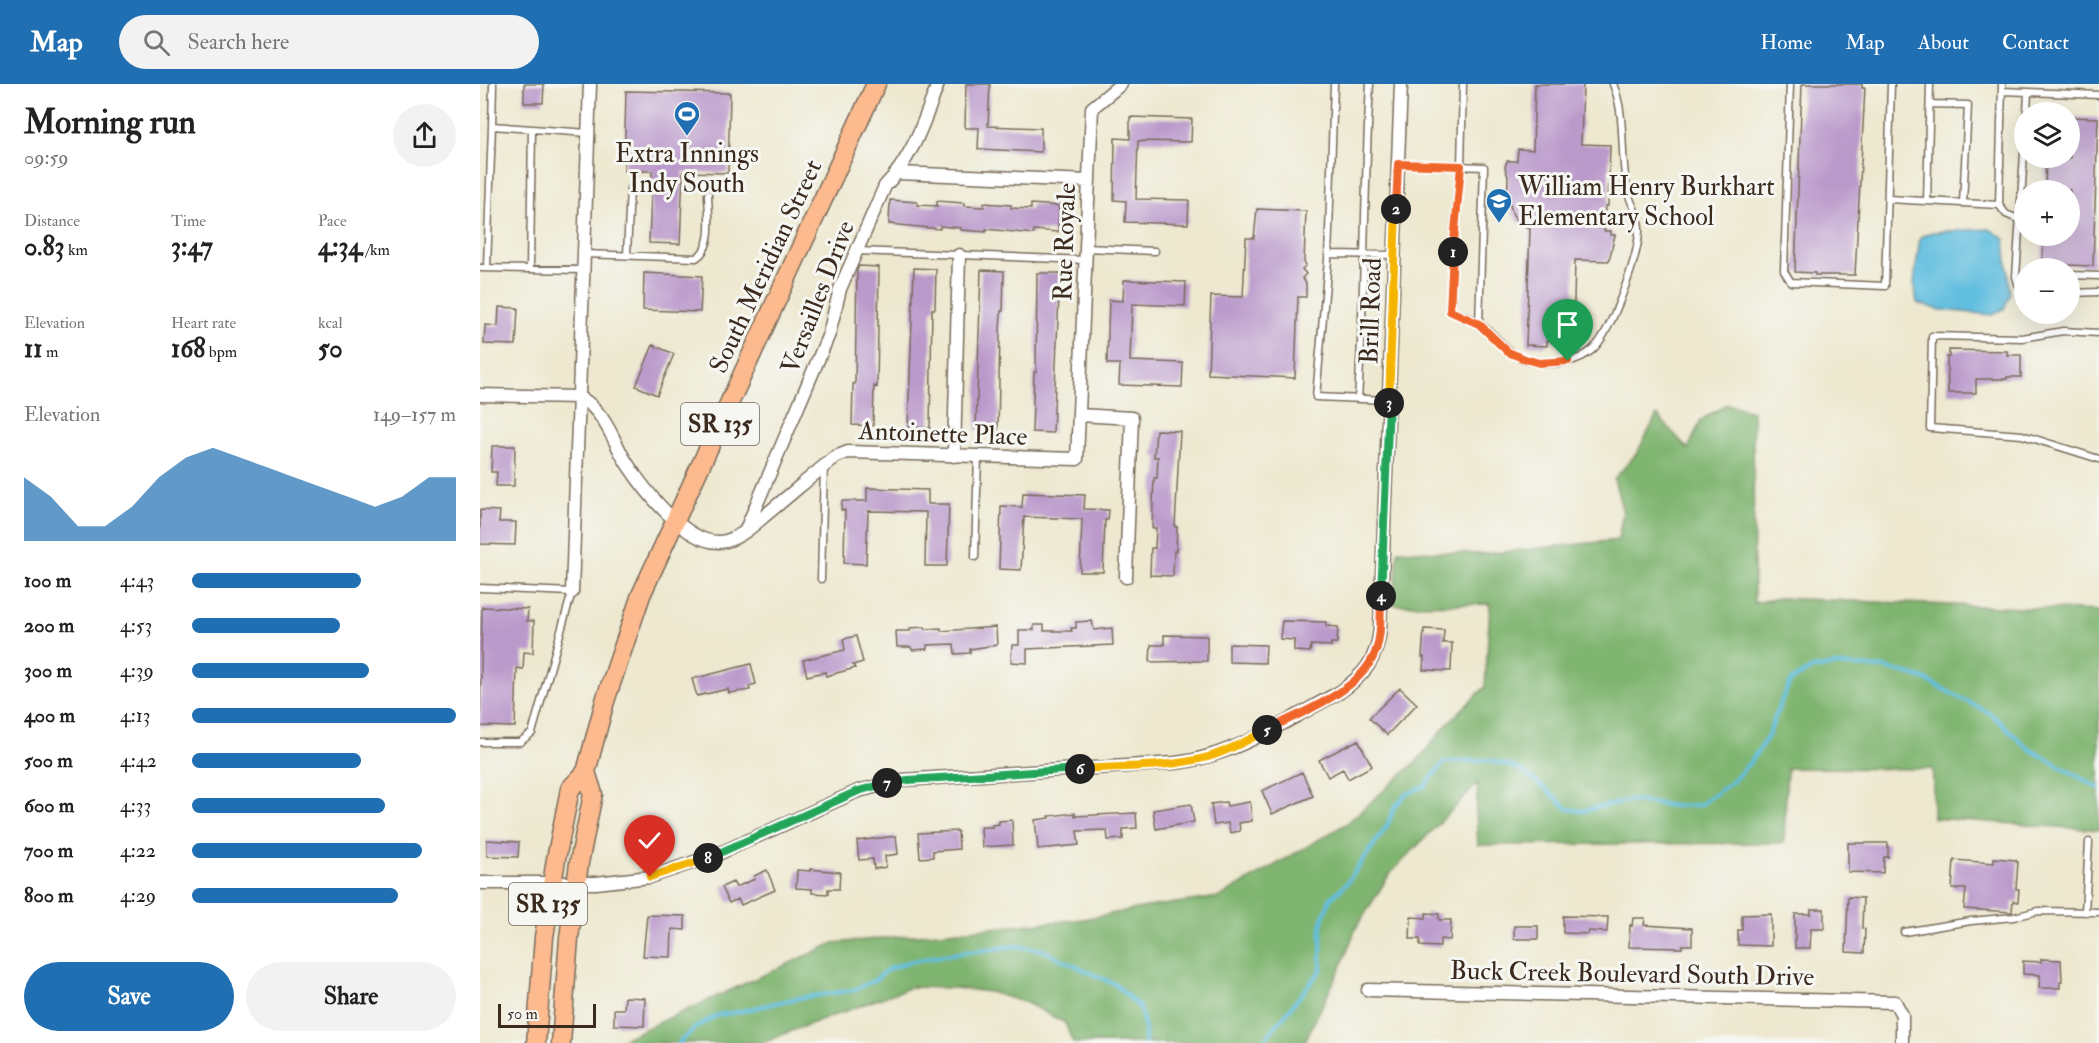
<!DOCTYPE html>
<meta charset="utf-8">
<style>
body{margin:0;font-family:"IM FELL Double Pica",serif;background:#f2f2f2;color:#222;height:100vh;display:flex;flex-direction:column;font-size:22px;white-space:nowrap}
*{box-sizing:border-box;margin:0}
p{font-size:20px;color:#767676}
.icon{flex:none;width:33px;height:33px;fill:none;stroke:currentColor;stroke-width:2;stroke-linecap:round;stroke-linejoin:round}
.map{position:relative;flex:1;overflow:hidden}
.side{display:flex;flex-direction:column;background:#fff;width:480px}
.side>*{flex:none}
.fabs{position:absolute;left:1534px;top:18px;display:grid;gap:12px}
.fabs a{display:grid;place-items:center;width:66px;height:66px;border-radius:50%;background:#fff;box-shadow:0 6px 24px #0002;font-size:30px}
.scale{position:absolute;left:18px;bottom:15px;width:98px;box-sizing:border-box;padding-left:6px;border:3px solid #3b2a1e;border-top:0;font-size:16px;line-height:21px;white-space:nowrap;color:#3b2a1e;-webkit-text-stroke:4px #f6f6f2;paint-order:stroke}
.pin{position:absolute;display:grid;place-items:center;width:51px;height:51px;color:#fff;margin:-62px -26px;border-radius:50% 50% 50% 0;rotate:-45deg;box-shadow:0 0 6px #0007}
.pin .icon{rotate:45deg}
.km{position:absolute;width:30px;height:30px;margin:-15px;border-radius:50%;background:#222;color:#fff;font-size:16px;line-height:30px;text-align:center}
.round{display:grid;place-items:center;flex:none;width:63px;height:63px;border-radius:32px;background:#f2f2f2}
.overview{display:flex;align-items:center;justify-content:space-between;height:102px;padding:0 24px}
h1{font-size:33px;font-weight:800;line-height:45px}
.figures{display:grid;grid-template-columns:repeat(3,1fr);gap:9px;height:102px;padding:6px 24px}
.figures div{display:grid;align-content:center}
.figures b{font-size:26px;font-weight:800}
.figures small{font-size:16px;font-weight:400}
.figures p{font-size:16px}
.chart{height:168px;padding:12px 24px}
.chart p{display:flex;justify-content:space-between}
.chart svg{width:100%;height:108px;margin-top:6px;fill:#1f6fb2;opacity:.7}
.primary-button{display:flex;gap:12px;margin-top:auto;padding:12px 24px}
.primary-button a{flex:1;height:69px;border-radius:36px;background:#1f6fb2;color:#fff;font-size:24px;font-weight:800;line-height:69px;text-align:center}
.primary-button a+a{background:#f2f2f2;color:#222}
ul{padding:0 24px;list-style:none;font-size:20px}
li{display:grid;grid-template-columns:96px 72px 1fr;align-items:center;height:45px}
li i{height:15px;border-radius:8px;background:#1f6fb2}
header{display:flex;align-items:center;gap:36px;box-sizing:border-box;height:84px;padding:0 30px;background:#1f6fb2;color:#fff}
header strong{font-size:28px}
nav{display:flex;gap:33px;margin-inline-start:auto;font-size:21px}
.search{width:420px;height:54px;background:#f2f2f2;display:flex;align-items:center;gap:15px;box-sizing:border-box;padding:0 21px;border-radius:33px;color:#767676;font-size:22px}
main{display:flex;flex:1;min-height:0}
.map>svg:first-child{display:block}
.forest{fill:#80b571;stroke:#5e7048;stroke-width:1.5}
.water{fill:#61bedf;stroke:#4e747e;stroke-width:1.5}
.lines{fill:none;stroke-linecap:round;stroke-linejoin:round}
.stream{stroke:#61bedf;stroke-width:4}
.building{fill:#ba99cb}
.lane-casing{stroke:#796c5c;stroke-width:9}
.street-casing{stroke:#796c5c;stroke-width:15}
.primary-casing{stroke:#796c5c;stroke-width:21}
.lane{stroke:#fff;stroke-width:6}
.street{stroke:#fff;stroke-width:12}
.primary{stroke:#fcba8e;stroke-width:18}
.split-1-casing{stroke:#fff;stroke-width:12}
.split-2-casing{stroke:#fff;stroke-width:12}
.split-3-casing{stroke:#fff;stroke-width:12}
.split-4-casing{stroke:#fff;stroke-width:12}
.split-5-casing{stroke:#fff;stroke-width:12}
.split-6-casing{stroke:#fff;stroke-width:12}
.split-7-casing{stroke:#fff;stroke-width:12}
.split-8-casing{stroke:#fff;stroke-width:12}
.split-9-casing{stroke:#fff;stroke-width:12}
.split-1{stroke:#f0652b;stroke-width:8}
.split-2{stroke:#f0652b;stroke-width:8}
.split-3{stroke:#f5b400;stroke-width:8}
.split-4{stroke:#22a559;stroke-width:8}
.split-5{stroke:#f0652b;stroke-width:8}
.split-6{stroke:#f5b400;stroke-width:8}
.split-7{stroke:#22a559;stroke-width:8}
.split-8{stroke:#22a559;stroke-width:8}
.split-9{stroke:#f5b400;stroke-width:8}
.labels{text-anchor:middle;stroke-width:6;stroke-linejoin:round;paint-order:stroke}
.shield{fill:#f6f6f2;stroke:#73675e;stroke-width:1.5}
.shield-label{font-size:24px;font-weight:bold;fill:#3b2a1e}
.poi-label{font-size:26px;fill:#3b2a1e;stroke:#f6f6f2}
.street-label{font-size:26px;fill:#3b2a1e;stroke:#f6f6f2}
</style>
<header>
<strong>Map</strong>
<div class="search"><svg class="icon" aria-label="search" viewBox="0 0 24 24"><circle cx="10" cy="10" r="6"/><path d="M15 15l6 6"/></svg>Search here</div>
<nav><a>Home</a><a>Map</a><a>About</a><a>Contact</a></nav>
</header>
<main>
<section class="side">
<div class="overview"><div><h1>Morning run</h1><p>09:59</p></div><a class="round"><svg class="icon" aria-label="share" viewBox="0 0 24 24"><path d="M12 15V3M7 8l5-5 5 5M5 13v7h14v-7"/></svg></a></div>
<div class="figures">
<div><p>Distance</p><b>0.83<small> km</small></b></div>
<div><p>Time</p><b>3:47</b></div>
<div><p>Pace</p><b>4:34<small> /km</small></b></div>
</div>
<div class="figures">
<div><p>Elevation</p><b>11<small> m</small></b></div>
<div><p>Heart rate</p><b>168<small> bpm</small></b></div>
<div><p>kcal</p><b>50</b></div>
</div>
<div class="chart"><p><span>Elevation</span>149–157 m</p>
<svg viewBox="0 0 160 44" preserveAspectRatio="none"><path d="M0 44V18L10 26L20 38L30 38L40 30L50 18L60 10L70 6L80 10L90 14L100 18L110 22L120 26L130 30L140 26L150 18L160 18V44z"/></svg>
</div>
<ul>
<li><b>100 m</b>4:43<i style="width:64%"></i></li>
<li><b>200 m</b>4:53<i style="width:56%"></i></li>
<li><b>300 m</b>4:39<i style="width:67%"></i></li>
<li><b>400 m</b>4:13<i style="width:100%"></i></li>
<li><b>500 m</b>4:42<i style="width:64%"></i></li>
<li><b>600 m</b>4:33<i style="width:73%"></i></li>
<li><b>700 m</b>4:22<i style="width:87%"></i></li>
<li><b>800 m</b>4:29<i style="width:78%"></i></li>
</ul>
<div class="primary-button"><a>Save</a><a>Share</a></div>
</section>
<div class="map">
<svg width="1619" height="959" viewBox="0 0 1619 959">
<rect width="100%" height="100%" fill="#f6f6f2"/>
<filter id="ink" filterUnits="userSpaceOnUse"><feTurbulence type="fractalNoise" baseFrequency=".0167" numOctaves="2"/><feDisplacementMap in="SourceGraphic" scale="12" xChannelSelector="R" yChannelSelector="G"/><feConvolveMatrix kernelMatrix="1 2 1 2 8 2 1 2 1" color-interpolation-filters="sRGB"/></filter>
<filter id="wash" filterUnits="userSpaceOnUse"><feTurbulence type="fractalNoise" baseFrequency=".008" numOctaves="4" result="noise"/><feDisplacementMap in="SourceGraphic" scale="24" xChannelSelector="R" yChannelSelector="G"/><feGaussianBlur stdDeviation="1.35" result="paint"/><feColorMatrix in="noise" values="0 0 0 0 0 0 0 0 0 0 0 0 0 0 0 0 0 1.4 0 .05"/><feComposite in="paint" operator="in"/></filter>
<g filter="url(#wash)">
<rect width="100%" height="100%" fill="#ede8cf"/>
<!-- forest -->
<path class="forest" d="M1247 320 1273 327 1274 519 1299 514 1619 527V746L1453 734V685L1307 684 1304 759 998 761 996 728 998 699 909 791 876 844 861 883 824 959H593L585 939 547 919 510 908 476 904 431 903 306 949 283 959H134L354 859 604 835 667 823 740 813 866 740 936 678 969 638 1005 603 1010 520 914 521 918 466 1002 470 1138 456 1143 428 1134 395 1157 369 1177 331 1208 365 1221 336Z"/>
<!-- water -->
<path class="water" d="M1510 145 1525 155 1530 211 1524 225 1513 231 1461 226 1437 219 1434 199 1440 153 1452 148Z"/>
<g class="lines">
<!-- stream -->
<path class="stream" d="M199 959 216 943 238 931 258 928 313 915 374 906 395 896 408 885 428 878 464 871 536 862 562 866 636 901 660 924 665 945V959
M782 959 841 886V841L850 815 866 800 895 759 907 742 914 724 925 711 945 702 964 678 1010 676 1039 685 1067 706 1088 725 1102 727 1151 716 1193 722 1220 721 1253 697 1272 676 1288 652 1302 615 1311 597 1329 586 1354 581 1405 584 1442 594 1511 630 1549 665 1619 704"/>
</g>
<g id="blocks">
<!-- building -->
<path class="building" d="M44 0H64L63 19H44Z
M486 0H510L508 42 561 44V68L498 65 499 44H485Z
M1055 0H1103L1101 60 1130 61 1128 122H1125L1124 147H1131V151H1135L1129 177 1095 176 1093 257 1067 256V262L1046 261 1050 145 1038 138 1033 131 1030 121H1027L1028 93 1025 83 1027 77H1037L1038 65 1053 66Z
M1322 0H1382V4H1385L1375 191H1335V189L1315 188Z
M146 7 250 9 248 89 203 88 200 160 169 159 172 87H144Z
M650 33 712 35 711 58 658 57 656 115 709 116 708 140 645 138 646 117 634 116 635 54 650 55Z
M1590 33 1618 34 1613 182 1562 180 1563 152H1590V106H1565L1566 74H1590Z
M410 116 437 118V121L457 122V117L484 119V122L504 123V119L531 121V124L551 125V120L579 122 578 148 554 146V150L506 145V148L481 146V144L460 142V145L409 140Z
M777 125 826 127 824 178 826 181 822 185 826 190 822 194 826 199V213H818L815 294 728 290 731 212 763 213 766 154H774Z
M379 182 399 183 397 303 394 302 393 342 372 341 373 300H375L377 186Z
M434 184 456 185 455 225H452L450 344 428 343Z
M501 186 524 187 523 227H521L520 247 518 347 496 346Z
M164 189 222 192 220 228 163 226Z
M557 189H580L573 349 552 348 554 288H556Z
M644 196 706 198 705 222 652 220 650 277 703 279 702 303 639 301 640 280H627L629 216 643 217Z
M19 223 38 224 36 261 4 260 5 241 18 242Z
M173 261 194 270 177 311 156 302Z
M1469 266 1527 267V271H1541V293H1527V295H1496V309H1468L1467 273H1469Z
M676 346 700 347 695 443H697L696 467H694L693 492 670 491 671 464H675L676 444H672L674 394H677L678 373H674Z
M12 362H35L34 402H16L17 388H11Z
M387 404 448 406V420H469L467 482H445L446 428 388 427 386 480 364 479 365 426H361L362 417H387Z
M543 409 605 411 604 425 629 426 628 436H625L623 488H600L602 435 544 433 541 486 519 485 521 422 542 423Z
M0 426 20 427 19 438H36L35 461 0 460Z
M2 523 48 525 47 537H54L53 569 44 568 43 585 37 584 35 643 0 642Z
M612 537 614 546 632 544 633 561 547 565V579L531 578 532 561H539V546H554V541H564V547H592L591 544H596V538Z
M802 537 846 538V542L858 543 857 559H851V562L831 561 830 568 814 567V556L800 555Z
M445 543V545L461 544V547L516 543 517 561 490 565V569L475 570 474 560 447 561V565L432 566 431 563H417L416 547H430V544Z
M944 545 964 546 963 559H972L971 587 943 586 944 573H942Z
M684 551 727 552V577L670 578 671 561H684Z
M376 552 383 578 373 581 375 584 346 592 345 588 327 592 323 576 365 566 363 555Z
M749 560 786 561 785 579 749 578Z
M271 580 276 600 269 602 270 606 249 609 248 605 217 612 212 595Z
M920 604 937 620 907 651 889 634Z
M878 656 892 682 868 695 863 685 848 693 839 676Z
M822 688 833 712 792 730 782 707Z
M746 718 747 722 770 718 772 737 759 739 760 747 750 749 748 739 734 741 731 720Z
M711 720 714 738 676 745 673 726Z
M595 729V732L656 729 657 744 643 745V755L628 756 627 746 597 747 599 761 558 765 555 736 570 734 569 732Z
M532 736 533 761 502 763 501 743H512V741L519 740V737Z
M478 747 479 765 453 767V773L440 774 438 749Z
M416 752 418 770 405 772 406 783 394 785 393 775 379 776 377 757Z
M7 756 39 758 38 773 7 772Z
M1368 759H1408V773H1404L1403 789 1368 788Z
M1514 774 1536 776V778H1538L1536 805H1539L1538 818 1533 817 1532 828 1484 825 1486 805H1472L1474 776 1514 779Z
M330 785 360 788 359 805H348V810L332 809V805L316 804 317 786 330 787Z
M287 786 295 806 261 821 258 815 249 819 242 803 253 798 256 803 275 795 274 792Z
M1368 813 1383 814 1382 844 1385 845 1384 869 1366 868Z
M1331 825H1344V845H1331L1330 864H1315V830H1331Z
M946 829 959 830V836H971L970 856 960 855V863L940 862V855H930L931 833 946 834Z
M1291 830V862L1258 861V846H1262V831Z
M167 831 205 832V846L192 845 191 873 163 872Z
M1083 832 1128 833 1127 848 1108 847V850L1083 849Z
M1153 834H1165L1164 841 1212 844V861H1202V864L1149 863 1150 841 1152 842Z
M1034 842H1058V855H1034Z
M1561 875 1581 876 1582 898H1580V904H1559L1560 891 1543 890V877L1561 878Z
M145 913 165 914 164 942 134 941V925H144Z"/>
</g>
</g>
<g filter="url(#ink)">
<use href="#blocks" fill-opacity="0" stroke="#796c5c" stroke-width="1.5"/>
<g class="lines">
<!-- lane casing -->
<g class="lane-casing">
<path id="lane" d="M13 0 12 42 108 49
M854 0 848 176 836 313 908 316
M983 0 981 82 975 138 970 227C979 231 992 234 1000 240 1023 256 1026 275 1060 279 1077 281 1098 278 1112 266 1131 250 1158 173 1159 148 1160 133 1152 122 1148 109 1139 73 1147 34 1133 0
M1310 0 1304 187 1311 198 1405 202 1411 0
M1522 7 1548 8
M1450 20 1488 21 1483 119
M1547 28 1548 8 1619 11
M1545 54 1536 193 1539 203 1545 207
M918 80 1004 83 999 240
M1408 115 1519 121 1522 0
M1447 117 1450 0
M1519 121 1526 130 1540 136
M606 164 675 167
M377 167 606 176
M104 170 216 174C235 163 228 129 228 110
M849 170 914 171
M147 171 150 104
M0 184 103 186
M7 184 12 42
M50 185 52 45
M1590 191 1619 192
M1590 209 1619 208
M1619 249 1583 247 1542 254 1452 252 1450 344 1542 351 1619 375
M878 315C885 210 884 105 890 0
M495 473 498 372
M341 495 344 382
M0 504 92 508 52 649 40 658H0
M1605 828 1609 758
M1424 848 1491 837 1534 833 1558 827 1619 828"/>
</g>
<!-- street casing -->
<g class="street-casing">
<path id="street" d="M418 89 609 97
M0 311 99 313C121 324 131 350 142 371 158 399 209 467 246 457 263 452 276 439 288 429 311 410 333 391 355 373L368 368 597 375 612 24 641 0
M599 331 652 334 646 493
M474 372 479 171
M267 443 349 250 360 205 405 102C433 73 444 37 458 0
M92 508 110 0
M0 799H116L170 793 238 770 378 707 422 696 695 679C753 673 809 635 860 608 884 591 897 576 900 545L921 0
M888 906 1415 918 1422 931V959"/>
</g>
<!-- primary casing -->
<g class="primary-casing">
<path id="primary" d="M56 959 64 853 76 775 90 705 106 688 125 617 161 511 396 0
M81 959 89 854 99 779 113 710 106 688"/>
</g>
<!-- lane -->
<use href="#lane" class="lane"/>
<!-- street -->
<use href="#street" class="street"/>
<!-- primary -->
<use href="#primary" class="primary"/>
</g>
</g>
<g class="lines" filter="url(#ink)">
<!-- split-1 casing -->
<g class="split-1-casing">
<path id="split-1" d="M973 168 970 227 999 240 1028 268 1045 275 1059 279 1088 277"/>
</g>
<!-- split-2 casing -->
<g class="split-2-casing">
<path id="split-2" d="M916 125 918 80 981 82 973 168"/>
</g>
<!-- split-3 casing -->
<g class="split-3-casing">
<path id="split-3" d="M909 319 916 125"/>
</g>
<!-- split-4 casing -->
<g class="split-4-casing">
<path id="split-4" d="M901 512 909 319"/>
</g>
<!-- split-5 casing -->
<g class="split-5-casing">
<path id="split-5" d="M787 646C824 627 885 606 897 563 902 547 900 529 901 512"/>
</g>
<!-- split-6 casing -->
<g class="split-6-casing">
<path id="split-6" d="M600 685C642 682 687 684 728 673 749 667 768 656 787 646"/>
</g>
<!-- split-7 casing -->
<g class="split-7-casing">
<path id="split-7" d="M407 699 428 696 600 685"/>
</g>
<!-- split-8 casing -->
<g class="split-8-casing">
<path id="split-8" d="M228 774 378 707 407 699"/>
</g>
<!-- split-9 casing -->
<g class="split-9-casing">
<path id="split-9" d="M170 793 228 774"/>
</g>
<!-- split-1 -->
<use href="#split-1" class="split-1"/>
<!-- split-2 -->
<use href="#split-2" class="split-2"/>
<!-- split-3 -->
<use href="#split-3" class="split-3"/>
<!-- split-4 -->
<use href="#split-4" class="split-4"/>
<!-- split-5 -->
<use href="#split-5" class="split-5"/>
<!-- split-6 -->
<use href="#split-6" class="split-6"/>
<!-- split-7 -->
<use href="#split-7" class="split-7"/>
<!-- split-8 -->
<use href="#split-8" class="split-8"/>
<!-- split-9 -->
<use href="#split-9" class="split-9"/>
</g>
<!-- icons -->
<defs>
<g id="stadium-pin" transform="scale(1.35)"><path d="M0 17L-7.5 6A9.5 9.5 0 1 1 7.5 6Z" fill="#1f6fb2" stroke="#f6f6f2"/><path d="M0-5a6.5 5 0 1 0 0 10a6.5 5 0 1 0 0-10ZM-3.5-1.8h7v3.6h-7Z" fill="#fff"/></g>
<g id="school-pin" transform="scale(1.35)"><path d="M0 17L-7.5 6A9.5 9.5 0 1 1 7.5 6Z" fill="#1f6fb2" stroke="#f6f6f2"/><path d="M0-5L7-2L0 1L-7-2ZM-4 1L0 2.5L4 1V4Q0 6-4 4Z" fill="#fff"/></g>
</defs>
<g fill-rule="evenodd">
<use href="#stadium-pin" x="207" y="30"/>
<use href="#school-pin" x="1019" y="117"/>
</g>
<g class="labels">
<!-- shield labels -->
<g class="shield">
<rect x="201" y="319" width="78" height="42" rx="4.5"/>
<rect x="29" y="799" width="78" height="42" rx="4.5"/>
</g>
<g class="shield-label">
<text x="240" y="348">SR 135</text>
<text x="68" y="828">SR 135</text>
</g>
<!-- poi labels -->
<g class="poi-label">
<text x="207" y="78">Extra Innings<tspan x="207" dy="30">Indy South</tspan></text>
<text x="1038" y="111" text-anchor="start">William Henry Burkhart<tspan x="1038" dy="30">Elementary School</tspan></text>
</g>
<!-- street labels -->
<g class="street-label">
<text transform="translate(584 158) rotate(-88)" y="9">Rue Royale</text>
<text transform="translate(285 182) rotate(-65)" y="9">South Meridian Street</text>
<text transform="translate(337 213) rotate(-69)" y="9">Versailles Drive</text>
<text transform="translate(890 227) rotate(-88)" y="9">Brill Road</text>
<text transform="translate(463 349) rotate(2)" y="9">Antoinette Place</text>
<text transform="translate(1152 889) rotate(1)" y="9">Buck Creek Boulevard South Drive</text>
</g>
</g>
</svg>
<div class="fabs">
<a><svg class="icon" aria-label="layers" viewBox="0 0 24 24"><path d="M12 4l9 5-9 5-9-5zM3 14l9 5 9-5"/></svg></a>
<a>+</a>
<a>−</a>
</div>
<div class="scale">50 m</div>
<div class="pin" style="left:1088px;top:277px;background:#1e9e55"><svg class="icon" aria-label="arrive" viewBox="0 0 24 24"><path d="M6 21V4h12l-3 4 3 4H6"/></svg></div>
<div class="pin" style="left:170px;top:793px;background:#d93025"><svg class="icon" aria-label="check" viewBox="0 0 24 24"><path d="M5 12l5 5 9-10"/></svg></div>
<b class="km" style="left:973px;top:168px">1</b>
<b class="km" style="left:916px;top:125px">2</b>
<b class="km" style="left:909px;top:319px">3</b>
<b class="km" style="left:901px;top:512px">4</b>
<b class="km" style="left:787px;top:646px">5</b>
<b class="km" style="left:600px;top:685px">6</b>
<b class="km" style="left:407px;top:699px">7</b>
<b class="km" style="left:228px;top:774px">8</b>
</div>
</main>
